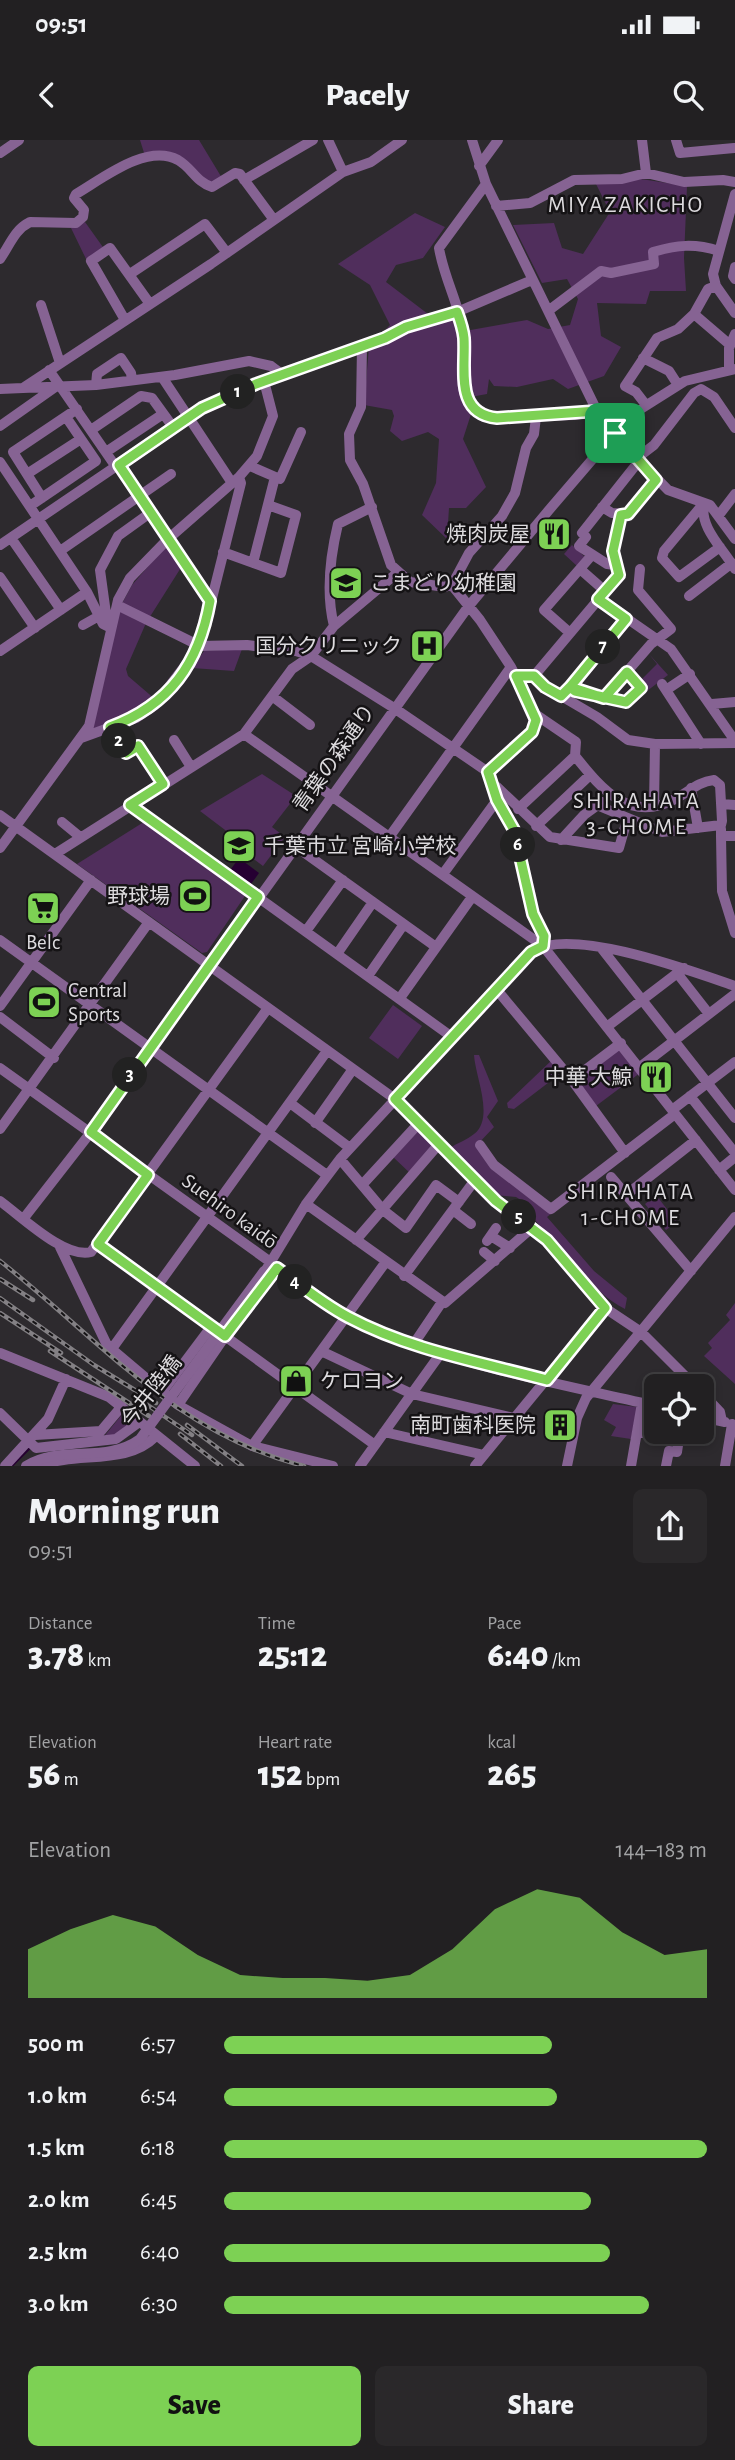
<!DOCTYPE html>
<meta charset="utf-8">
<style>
body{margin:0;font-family:"Alegreya Sans","Noto Sans JP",sans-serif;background:#2a282a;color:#f1f3f6;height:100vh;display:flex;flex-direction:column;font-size:26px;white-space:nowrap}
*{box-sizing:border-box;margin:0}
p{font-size:23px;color:#a2a3a5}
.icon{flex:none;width:38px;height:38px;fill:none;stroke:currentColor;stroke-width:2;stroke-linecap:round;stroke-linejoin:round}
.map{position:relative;height:1326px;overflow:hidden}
.side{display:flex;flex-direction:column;background:#222022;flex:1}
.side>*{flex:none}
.buttons{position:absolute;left:644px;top:1234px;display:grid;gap:14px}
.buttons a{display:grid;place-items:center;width:70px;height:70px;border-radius:10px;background:#222022;box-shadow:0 4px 10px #0003,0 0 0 2px #3f3e40;font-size:35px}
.pin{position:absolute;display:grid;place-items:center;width:60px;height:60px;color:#fff;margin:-30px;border-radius:14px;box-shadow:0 4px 10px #0006}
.km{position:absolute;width:35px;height:35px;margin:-18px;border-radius:50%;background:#222;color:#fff;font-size:19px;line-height:35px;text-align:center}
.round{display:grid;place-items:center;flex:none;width:74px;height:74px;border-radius:10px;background:#2a282a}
.head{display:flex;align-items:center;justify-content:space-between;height:119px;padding:0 28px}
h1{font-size:38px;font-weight:800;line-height:52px}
.metrics{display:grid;grid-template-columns:repeat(3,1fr);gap:10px;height:119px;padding:7px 28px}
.metrics div{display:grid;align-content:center}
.metrics b{font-size:35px;font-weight:800}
.metrics small{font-size:19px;font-weight:400}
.metrics p{font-size:19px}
.chart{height:196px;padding:14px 28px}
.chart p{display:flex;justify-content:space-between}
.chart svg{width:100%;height:126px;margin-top:7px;fill:#7dd154;opacity:.7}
.cta{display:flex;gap:14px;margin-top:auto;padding:14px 28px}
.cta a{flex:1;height:80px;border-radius:10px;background:#7dd154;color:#111;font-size:28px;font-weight:800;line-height:80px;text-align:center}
.cta a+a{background:#2a282a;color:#f1f3f6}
ul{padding:0 28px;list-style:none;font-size:23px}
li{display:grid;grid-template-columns:112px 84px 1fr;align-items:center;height:52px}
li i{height:18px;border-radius:9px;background:#7dd154}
.status{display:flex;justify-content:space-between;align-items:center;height:49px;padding:0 35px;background:#222022;direction:ltr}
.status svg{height:19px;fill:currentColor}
header{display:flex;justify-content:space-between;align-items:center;height:91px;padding:0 28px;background:#222022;font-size:32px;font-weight:800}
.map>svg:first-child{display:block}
.green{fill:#502e5c}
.water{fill:#260032}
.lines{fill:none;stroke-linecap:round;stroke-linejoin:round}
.stream{stroke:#260032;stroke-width:2}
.minor{stroke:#866393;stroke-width:10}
.rail-casing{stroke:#838084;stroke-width:4.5}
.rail{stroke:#151315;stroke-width:2;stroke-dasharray:5;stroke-linecap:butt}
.minor-bridge{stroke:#866393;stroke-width:10}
.route-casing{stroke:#fff;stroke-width:14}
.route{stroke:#7dd154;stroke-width:9}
.labels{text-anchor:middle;stroke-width:5;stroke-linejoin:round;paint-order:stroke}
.poi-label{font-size:21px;fill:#dddbde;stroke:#151315;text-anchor:end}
.street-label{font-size:21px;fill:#dddbde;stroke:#151315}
.neighbourhood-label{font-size:23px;letter-spacing:2px;fill:#dddbde;stroke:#151315}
</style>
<div class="status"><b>09:51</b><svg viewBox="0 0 49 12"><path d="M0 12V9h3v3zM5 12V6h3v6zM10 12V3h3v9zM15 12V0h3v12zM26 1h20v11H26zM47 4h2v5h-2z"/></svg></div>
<header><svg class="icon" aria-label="back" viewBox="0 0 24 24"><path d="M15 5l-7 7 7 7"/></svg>Pacely<svg class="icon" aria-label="search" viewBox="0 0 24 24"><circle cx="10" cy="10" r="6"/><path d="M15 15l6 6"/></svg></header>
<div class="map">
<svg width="735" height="1326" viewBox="0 0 735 1326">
<rect width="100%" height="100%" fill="#2d2a2e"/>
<!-- green -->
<path class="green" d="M140 0H199L222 38 208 44 186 22 145 16Z
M641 39 687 46 684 118 686 151H650L646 164 597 163 601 196 621 207 604 236 568 249 553 239 517 247 494 246 489 239 487 254 465 258 472 271 463 299 486 347 466 368H449L447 399 422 375 436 343 439 299 428 292 402 301 390 291 394 276 392 270 364 265 369 207 390 185 370 145 338 124 415 73 445 87 423 118 396 125 386 142 428 174 455 178 465 191 527 180 548 189 570 185 578 159 567 139 542 143 513 85 554 83 562 108 583 114 610 72 596 44Z
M85 82 105 110 87 121 71 88Z
M572 405 585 417 577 426 564 414Z
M169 407 182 426 146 483 126 529 128 536 156 560 134 577 93 592 90 588 118 471 132 445 164 408Z
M242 509 234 531 192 528 204 511Z
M649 514 668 535 647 551 640 541 657 524Z
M262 634 296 656 272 687 285 697 263 726 230 701 233 696 200 671Z
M147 680 247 753 207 812 202 813 77 724Z
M393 865 422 886 398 919 369 898Z
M620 909 640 933 596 966 576 941Z
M474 915H479L498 961 487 977 494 987 476 1006 552 1073 547 1077 594 1131 627 1158 625 1169C592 1153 557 1104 532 1077L529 1065 516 1057 496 1055 450 1008C457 1003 467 1000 474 994 495 978 475 936 474 915Z
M552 920 561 933 514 969 508 968 507 963Z
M419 990 433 1005 412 1035 392 1016Z
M656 1055 677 1082 666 1090 645 1064Z
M735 1163V1244L704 1216 712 1208 708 1203 730 1180 726 1175Z
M613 1264 637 1267 631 1299 611 1296 616 1287 604 1280Z
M124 1272 132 1283 118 1297 102 1299Z"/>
<!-- water -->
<path class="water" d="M239 718 259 733 251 744 231 729Z"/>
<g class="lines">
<!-- stream -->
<path class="stream" d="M12 1326 30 1308"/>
<!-- minor -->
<path class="minor" d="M328 0 343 32
M472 0 486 44 597 271 632 314 641 315 654 305 694 253 701 249 714 257 735 288
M642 0 646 33
M676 0 680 13 734 8
M0 13 19 0
M479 26 498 0
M244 40 313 0
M486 44 439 108C444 139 460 165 464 197 466 214 459 235 464 252 467 263 475 271 484 277L574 275 597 271
M735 54 713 134 716 146 735 173
M496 66 530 63 574 40 622 39 646 33 684 42 723 40 735 42
M0 119C10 105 14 90 30 82L76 83 83 77 84 70 74 58 76 54C102 39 146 3 178 20 192 28 196 42 212 47L235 33 240 34 274 80
M735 127 733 136 735 139
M130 134 205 84 227 113
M41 165 60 223
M548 171 601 131 611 133 654 124 653 112C677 105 694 103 719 111
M694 174 729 204
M125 180 91 121 110 108 150 164
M362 206 361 267 349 294 350 320 363 344 391 425 410 442 445 447 453 443 469 413 502 376 515 353 526 308 534 294 536 277
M643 218 669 231 678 245
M729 229V208L735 194
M49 230 116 327
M162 237 232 343
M96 245 97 234 121 218 131 233 132 240
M23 248 96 245 175 235 249 221 271 226 283 235
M0 249 23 248 211 124 343 32 371 22 402 0
M646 265 636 252 625 246 657 198 678 189 694 174 708 149 716 146
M0 286 54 248
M91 290 141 256 152 258 173 287
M106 312 163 274
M637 318 668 350 710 365 735 399
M0 322 87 452 103 484 111 488
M119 325 210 462
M250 326 280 339 301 292
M27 334 81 299
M42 358 13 312 77 269
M704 363 664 411 662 418 679 437 720 407
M704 363C699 388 723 408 735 429
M30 366 96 321 66 277
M602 367 612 373 628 374 656 340
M719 375 735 354
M11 398 61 470
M0 405 202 268 256 244 385 198 406 187 457 172 532 140
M60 411 171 334
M223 412 281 433 296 375 268 365
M253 423 275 337
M615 425 607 424 579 406 586 397 582 393 639 321
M580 429 605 451
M0 437 35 488
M451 444 480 480 511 527 535 574 576 602 575 616 518 669
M689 456 732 423
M599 459 671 509 735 601
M117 465 200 506 247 505 296 511 311 516 394 568 488 632 497 660 514 690 533 774 544 796 543 806
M107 481 100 430 118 396 150 373
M83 485 99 476
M334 486C326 454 330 417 338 384L372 367
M570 493 544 470 592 415
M0 511 87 452
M516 535 534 536 546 547 597 577 628 600 655 604 735 603
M534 536 619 435 613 411 621 375
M662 544 701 604
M570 547 626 562 641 545 627 532
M666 550 690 534
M566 551 626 479
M272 556 310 585
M604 558 651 504 671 489 638 450 640 429
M712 564 735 562
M110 587 126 613 138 606 163 644
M244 594 543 806 735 1050
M81 598 136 578 155 565 200 506 241 343 239 337
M174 600 191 627
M575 616C601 648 629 684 675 659 689 652 697 642 714 640L720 645 722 681 721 685 662 692 599 666
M488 632 532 592 535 574
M492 645 497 647 550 697 619 708 627 680
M691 648 698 688
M722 664 735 665
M130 665 452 897
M654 666 655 604
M0 675 395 959 496 1061 547 1099 605 1168 641 1192 695 1246
M62 682 79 696
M536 686 590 635
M721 689V696H735
M390 696 511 527
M721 696 722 751 735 793
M561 700 584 675 602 662
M295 706 436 807
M0 708 89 586 118 460 130 438 167 400 239 337 257 316 273 276 264 241
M55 714 244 594 292 529 311 516 334 486 397 433
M443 734 497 660
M306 791 343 740
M0 800 327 1035
M602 809 735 978
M337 814 373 762
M677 833 709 874
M368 836 404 784
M497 850 572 940 625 1013
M400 858 472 757
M0 866 91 740
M0 877 54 918
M608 886 684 828
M640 927 735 854
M0 928 347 1177C443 1223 552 1242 656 1266
M572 940 621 903
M690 956 735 1013
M290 963 350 1008
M672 970 735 922
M315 983 353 929
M0 989 149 782
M480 1005 494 1025 551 1069 675 974
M340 1019 383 1070 406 1088 436 1045 459 1062
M719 1030 735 1017
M611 1037 691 1131
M362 1045 419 983
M626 1055 696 1000
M0 1061C22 1077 65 1119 91 1112L268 868
M306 1064 445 1163 533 1087
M453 1070 471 1084
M24 1078 91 992 468 467 549 370 615 293 639 270 685 241 735 229
M491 1096 510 1108
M356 1100 439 1004
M487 1101 496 1088
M98 1104 375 1305
M60 1107 107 1205 178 1265 252 1306 333 1326
M484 1112 495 1121
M267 1128 306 1064 340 1019 534 810C576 788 691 831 735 846
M404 1136 475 1040
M413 1205 442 1162
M111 1210 327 911
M321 1211 412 1254 514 1278
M0 1213 109 1257 195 1326
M163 1251 211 1187
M702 1253 720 1272 722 1281
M178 1265 235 1182 277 1128
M0 1273 36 1308 116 1299 138 1283
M702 1277 725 1282
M384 1292 484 1315
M638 1292 679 1299
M35 1295 101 1291 122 1266
M252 1306 385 1123
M5 1326 48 1279 66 1239
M40 1326C76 1311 126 1326 155 1297
M360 1326 441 1213
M475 1326 605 1168
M567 1326 577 1278 586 1258 735 1077
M631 1326 642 1263
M666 1326 669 1311 677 1312 680 1292
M725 1326 732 1284"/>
<!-- rail casing -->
<g class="rail-casing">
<path id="rail" d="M0 1121C99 1199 176 1294 304 1326
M0 1139 33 1160
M0 1158 94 1225 156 1263
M0 1173 61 1213
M50 1211 149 1276
M143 1262 192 1295
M187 1285 242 1326
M180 1294 221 1326"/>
</g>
<!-- rail -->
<use href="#rail" class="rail"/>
<!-- minor-bridge -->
<path class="minor-bridge" d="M26 1326C61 1304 106 1324 140 1299L264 1131"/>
</g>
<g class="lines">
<!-- route casing -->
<g class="route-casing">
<path id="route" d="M615 293 597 271 497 278C454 274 466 229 464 198 463 189 460 180 457 172L406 187 385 198 256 244 202 268 119 325 210 461C199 523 170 565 110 587L126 613 138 606 163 644 130 665 258 757 91 992 148 1035 98 1104 225 1196 277 1128C300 1145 323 1164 348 1177 410 1210 480 1222 547 1240L605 1168 547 1100 496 1061 395 959 531 812 543 806 544 796 533 774 514 690 497 660 488 632 532 592 536 580 516 536H534L545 547 561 556 570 547 604 558 627 532 641 548 626 562 575 551 570 547 626 479 598 459 619 435 613 411 621 375 628 374 656 340 615 293"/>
</g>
<!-- route -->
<use href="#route" class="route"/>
</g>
<!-- icons -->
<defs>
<g id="restaurant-square" transform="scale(1.75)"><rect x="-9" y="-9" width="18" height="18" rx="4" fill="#7dd154" stroke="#151315"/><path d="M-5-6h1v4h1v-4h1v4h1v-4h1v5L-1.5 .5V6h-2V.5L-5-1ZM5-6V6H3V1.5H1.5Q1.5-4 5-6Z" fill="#111"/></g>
<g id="school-square" transform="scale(1.75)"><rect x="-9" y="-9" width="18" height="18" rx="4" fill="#7dd154" stroke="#151315"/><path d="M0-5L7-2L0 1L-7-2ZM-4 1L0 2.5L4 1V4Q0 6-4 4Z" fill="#111"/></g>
<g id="hospital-square" transform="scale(1.75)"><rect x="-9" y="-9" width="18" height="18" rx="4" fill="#7dd154" stroke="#151315"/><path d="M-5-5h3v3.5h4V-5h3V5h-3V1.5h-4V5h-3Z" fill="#111"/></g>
<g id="stadium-square" transform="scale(1.75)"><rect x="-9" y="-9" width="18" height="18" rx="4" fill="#7dd154" stroke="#151315"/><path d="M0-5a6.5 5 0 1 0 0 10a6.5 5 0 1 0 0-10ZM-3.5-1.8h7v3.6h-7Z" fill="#111"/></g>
<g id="supermarket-square" transform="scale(1.75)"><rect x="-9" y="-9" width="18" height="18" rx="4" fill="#7dd154" stroke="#151315"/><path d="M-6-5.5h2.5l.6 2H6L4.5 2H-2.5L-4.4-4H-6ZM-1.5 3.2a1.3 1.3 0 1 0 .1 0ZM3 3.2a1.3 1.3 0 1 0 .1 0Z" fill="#111"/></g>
<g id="shop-square" transform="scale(1.75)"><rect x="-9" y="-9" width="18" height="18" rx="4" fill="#7dd154" stroke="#151315"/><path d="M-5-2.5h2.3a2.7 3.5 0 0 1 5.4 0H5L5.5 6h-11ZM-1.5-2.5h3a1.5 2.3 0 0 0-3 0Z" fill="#111"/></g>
<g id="building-square" transform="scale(1.75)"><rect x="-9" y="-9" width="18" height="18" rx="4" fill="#7dd154" stroke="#151315"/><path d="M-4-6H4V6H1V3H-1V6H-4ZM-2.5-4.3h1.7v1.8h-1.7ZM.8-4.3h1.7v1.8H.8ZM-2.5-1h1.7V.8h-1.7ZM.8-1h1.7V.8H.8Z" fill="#111"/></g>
</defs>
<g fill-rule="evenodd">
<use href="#restaurant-square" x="554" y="394"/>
<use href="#school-square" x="346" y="443"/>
<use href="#hospital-square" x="427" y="506"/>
<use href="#school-square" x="239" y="706"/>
<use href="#stadium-square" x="195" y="756"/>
<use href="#supermarket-square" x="43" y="768"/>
<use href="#stadium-square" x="44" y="862"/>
<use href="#restaurant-square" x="656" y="937"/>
<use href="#shop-square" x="296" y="1241"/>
<use href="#building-square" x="560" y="1285"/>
</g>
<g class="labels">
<!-- poi labels -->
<g class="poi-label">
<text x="530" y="401">焼肉炭屋</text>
<text x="370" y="450" text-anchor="start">こまどり幼稚園</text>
<text x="402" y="513">国分クリニック</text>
<text x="264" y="713" text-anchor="start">千葉市立 宮崎小学校</text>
<text x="170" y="763">野球場</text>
<text x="43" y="809" text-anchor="middle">Belc</text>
<text x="68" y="857" text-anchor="start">Central<tspan x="68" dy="24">Sports</tspan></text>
<text x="632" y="944">中華 大鯨</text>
<text x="320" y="1248" text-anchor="start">ケロヨン</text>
<text x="536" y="1292">南町歯科医院</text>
</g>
<!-- street labels -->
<g class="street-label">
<text transform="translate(334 618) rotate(-55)" y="7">青葉の森通り</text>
<text transform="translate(230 1071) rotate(36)" y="7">Suehiro kaidō</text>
<text transform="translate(151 1251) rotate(-52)" y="7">今井陸橋</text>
</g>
<!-- neighbourhood labels -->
<g class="neighbourhood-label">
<text x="626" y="72">MIYAZAKICHO</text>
<text x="637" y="668">SHIRAHATA<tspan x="637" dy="26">3-CHOME</tspan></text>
<text x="631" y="1059">SHIRAHATA<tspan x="631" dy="26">1-CHOME</tspan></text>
</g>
</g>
</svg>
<div class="buttons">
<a><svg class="icon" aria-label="locate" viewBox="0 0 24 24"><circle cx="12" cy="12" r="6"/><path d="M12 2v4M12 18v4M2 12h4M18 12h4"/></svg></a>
</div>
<div class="pin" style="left:615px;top:293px;background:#1e9e55"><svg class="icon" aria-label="arrive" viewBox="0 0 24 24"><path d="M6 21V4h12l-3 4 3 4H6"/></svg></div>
<b class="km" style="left:238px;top:252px">1</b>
<b class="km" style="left:119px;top:601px">2</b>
<b class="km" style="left:130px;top:935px">3</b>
<b class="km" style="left:295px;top:1142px">4</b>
<b class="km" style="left:519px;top:1077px">5</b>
<b class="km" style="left:518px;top:705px">6</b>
<b class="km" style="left:603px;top:507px">7</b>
</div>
<section class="side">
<div class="head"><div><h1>Morning run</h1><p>09:51</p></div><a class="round"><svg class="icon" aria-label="share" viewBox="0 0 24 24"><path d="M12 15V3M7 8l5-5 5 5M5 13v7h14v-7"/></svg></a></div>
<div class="metrics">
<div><p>Distance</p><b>3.78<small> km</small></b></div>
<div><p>Time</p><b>25:12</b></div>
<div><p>Pace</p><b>6:40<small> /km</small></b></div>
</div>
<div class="metrics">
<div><p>Elevation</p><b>56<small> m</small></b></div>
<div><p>Heart rate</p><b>152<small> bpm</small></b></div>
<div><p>kcal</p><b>265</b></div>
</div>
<div class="chart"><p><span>Elevation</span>144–183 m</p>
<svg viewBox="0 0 160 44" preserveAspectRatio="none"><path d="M0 44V27L10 20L20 15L30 19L40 29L50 36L60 37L70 37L80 38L90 36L100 27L110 13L120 6L130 9L140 21L150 29L160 27V44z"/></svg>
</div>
<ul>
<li><b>500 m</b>6:57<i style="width:68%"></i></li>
<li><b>1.0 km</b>6:54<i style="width:69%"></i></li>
<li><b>1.5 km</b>6:18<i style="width:100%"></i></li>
<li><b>2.0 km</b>6:45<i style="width:76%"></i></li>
<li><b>2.5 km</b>6:40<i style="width:80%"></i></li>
<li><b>3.0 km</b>6:30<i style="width:88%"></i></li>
</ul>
<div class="cta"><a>Save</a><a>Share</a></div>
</section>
